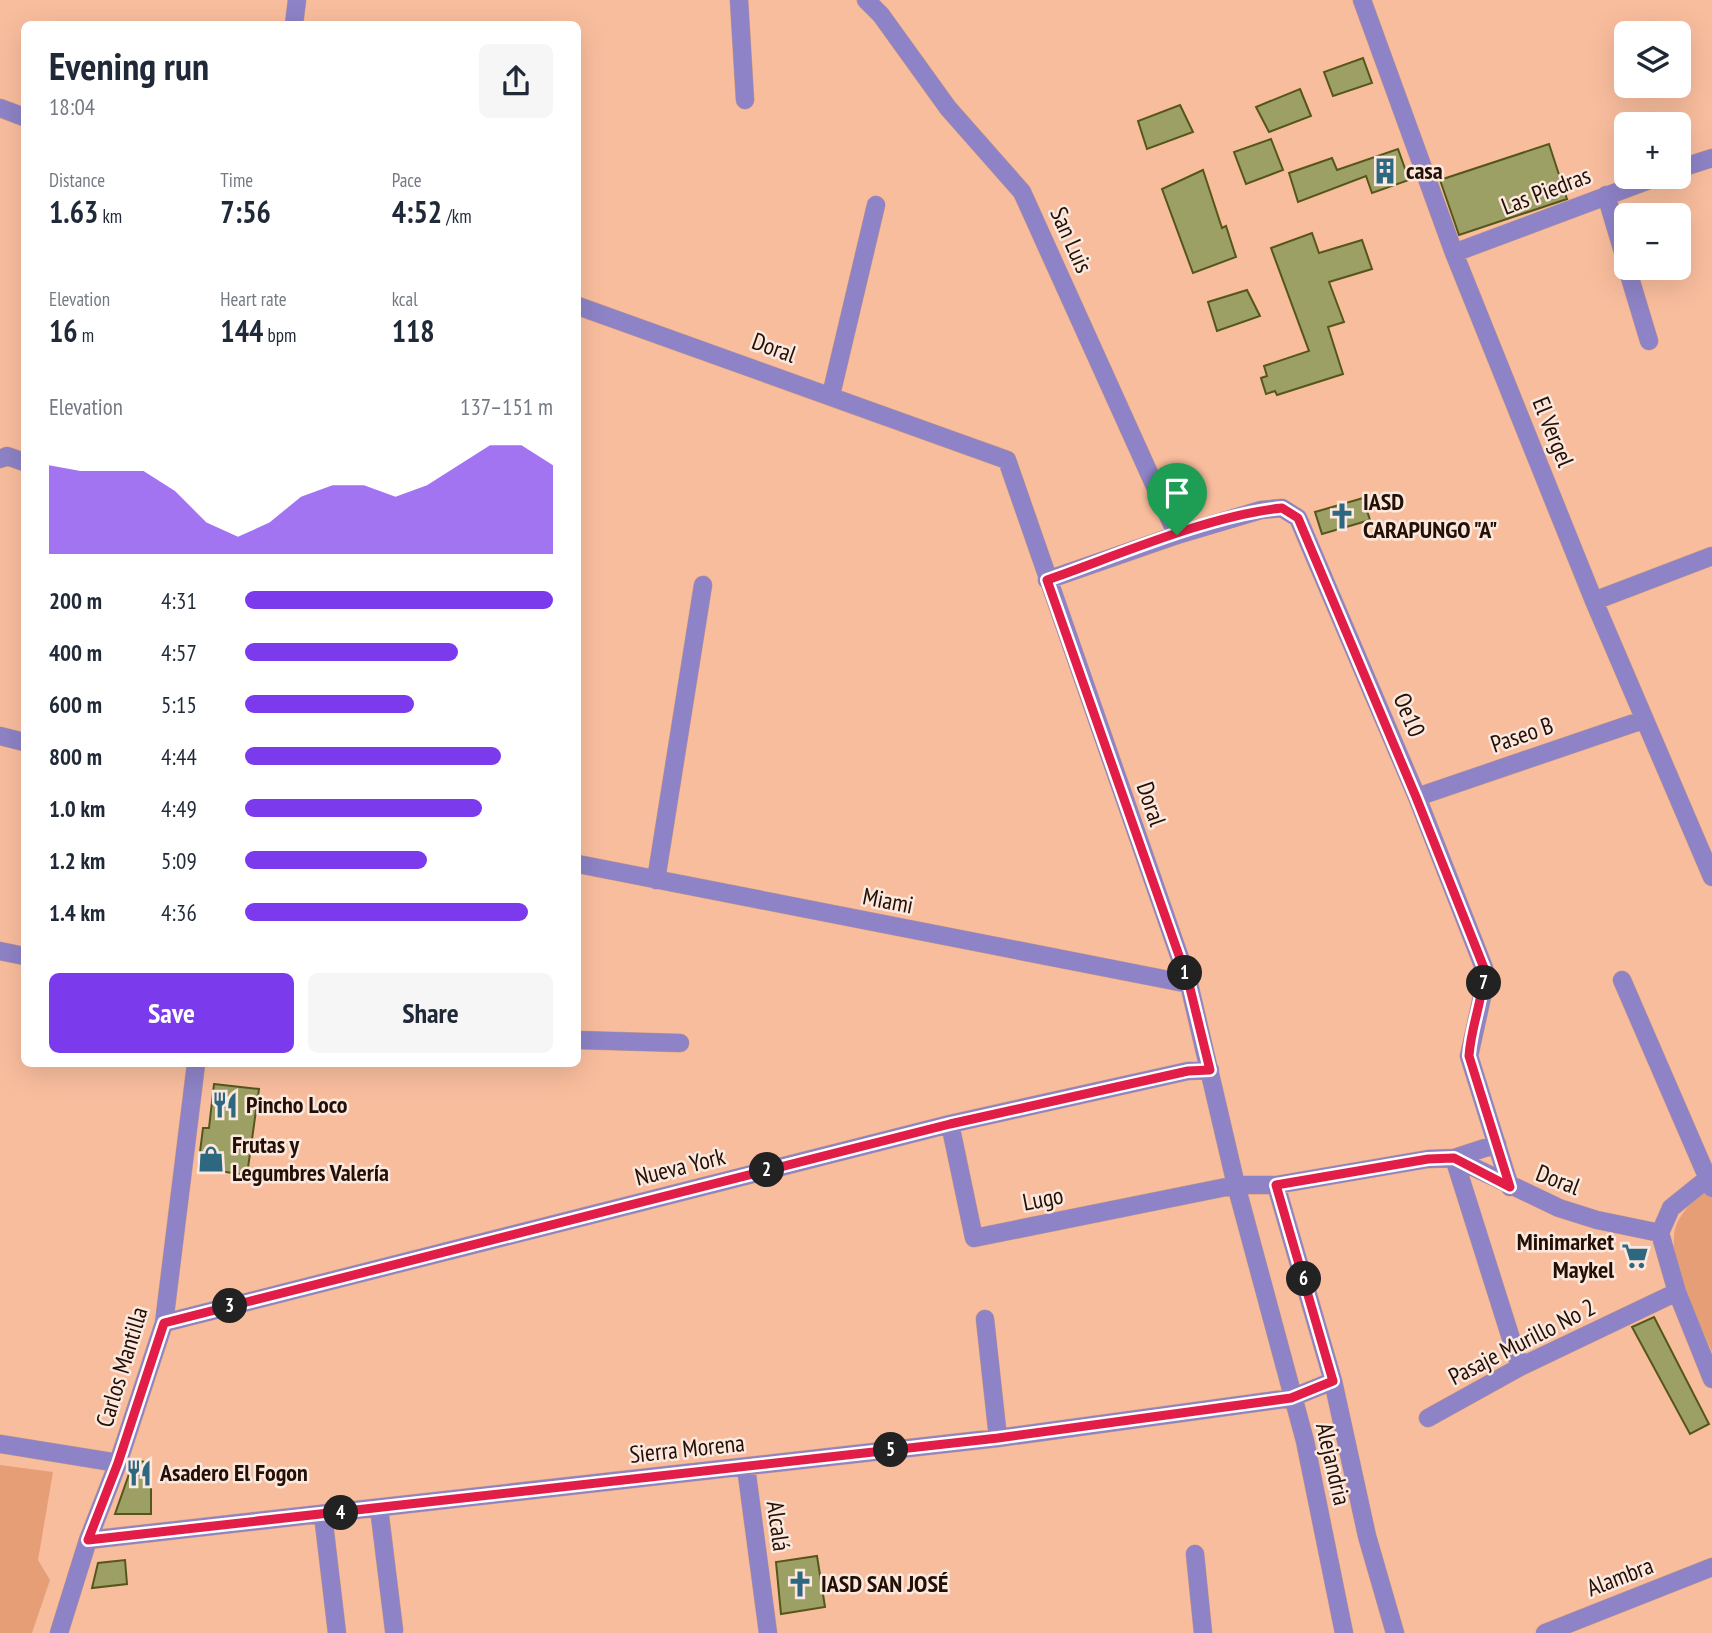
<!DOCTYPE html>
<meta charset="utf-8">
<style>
body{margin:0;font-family:"PT Sans Narrow",sans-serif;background:#f6f6f7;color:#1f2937;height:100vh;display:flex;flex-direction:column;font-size:26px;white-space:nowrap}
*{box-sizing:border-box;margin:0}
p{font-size:23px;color:#747a83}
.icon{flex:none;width:38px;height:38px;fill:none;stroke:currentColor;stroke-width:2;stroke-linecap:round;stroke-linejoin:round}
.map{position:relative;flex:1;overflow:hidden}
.drawer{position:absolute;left:21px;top:21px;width:560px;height:1046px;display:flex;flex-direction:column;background:#fff;border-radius:10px;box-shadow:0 7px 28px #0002}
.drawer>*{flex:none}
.buttons{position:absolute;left:1614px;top:21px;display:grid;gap:14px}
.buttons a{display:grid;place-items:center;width:77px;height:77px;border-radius:10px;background:#fff;box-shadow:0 7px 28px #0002;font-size:35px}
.pin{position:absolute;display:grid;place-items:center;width:60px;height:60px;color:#fff;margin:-72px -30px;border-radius:50% 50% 50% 0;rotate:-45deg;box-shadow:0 0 7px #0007}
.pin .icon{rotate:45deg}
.km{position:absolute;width:35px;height:35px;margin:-18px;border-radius:50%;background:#222;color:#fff;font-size:19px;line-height:35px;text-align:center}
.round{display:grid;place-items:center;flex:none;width:74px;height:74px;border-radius:10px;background:#f6f6f7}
.head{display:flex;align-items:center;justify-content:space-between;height:119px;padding:0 28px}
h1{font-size:38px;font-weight:700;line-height:52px}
.stats{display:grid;grid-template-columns:repeat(3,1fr);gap:10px;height:119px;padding:7px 28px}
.stats div{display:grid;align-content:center}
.stats b{font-size:30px;font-weight:700}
.stats small{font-size:19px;font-weight:400}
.stats p{font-size:19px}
.chart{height:196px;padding:14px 28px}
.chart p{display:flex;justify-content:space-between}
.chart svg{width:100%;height:126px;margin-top:7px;fill:#7c3aed;opacity:.7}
.action{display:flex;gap:14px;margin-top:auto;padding:14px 28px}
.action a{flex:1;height:80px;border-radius:10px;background:#7c3aed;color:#fff;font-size:28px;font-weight:700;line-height:80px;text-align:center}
.action a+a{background:#f6f6f7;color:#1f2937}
ul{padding:0 28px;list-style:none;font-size:23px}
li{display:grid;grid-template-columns:112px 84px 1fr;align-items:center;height:52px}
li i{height:18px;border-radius:9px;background:#7c3aed}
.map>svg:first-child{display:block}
.green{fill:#e59e76}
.building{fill:#9da064;stroke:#56561b;stroke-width:2}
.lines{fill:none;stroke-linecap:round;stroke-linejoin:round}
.minor-casing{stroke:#d29e81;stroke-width:19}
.minor{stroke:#8d83c6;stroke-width:18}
.route-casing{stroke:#fff;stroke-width:14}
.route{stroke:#e11d48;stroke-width:9}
.labels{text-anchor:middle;stroke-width:5;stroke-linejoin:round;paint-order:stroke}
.poi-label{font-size:24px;font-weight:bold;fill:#230f04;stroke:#fbe8df;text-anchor:start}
.street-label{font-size:24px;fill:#230f04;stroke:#fbe8df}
</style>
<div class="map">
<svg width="1712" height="1633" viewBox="0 0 1712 1633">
<rect width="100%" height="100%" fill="#f8bd9d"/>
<!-- green -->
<path class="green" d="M1709 1187 1712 1194V1352C1699 1320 1667 1263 1675 1229 1680 1212 1696 1198 1709 1187Z
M0 1465 53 1472 38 1560 50 1580 32 1633H0Z"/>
<!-- building -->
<path class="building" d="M1363 58 1372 83 1333 96 1324 72Z
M1300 89 1311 116 1269 132 1256 107Z
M1180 105 1193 132 1147 149 1138 121Z
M1271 139 1283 170 1246 184 1234 152Z
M1549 144 1567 199 1459 235 1440 180Z
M1398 149 1409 180 1372 193 1366 176 1298 202 1289 173 1332 158 1337 170Z
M1203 170 1222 228 1226 226 1236 257 1193 273 1162 189Z
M1312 233 1319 253 1362 240 1372 269 1329 282 1344 322 1328 327 1343 374 1277 395 1275 391 1266 394 1261 378 1267 376 1264 366 1309 351 1271 248Z
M1247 290 1260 316 1217 331 1208 302Z
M1363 498 1370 520 1322 534 1315 512Z
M214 1084 259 1089 247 1175 198 1168 203 1128H209Z
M1654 1317 1709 1424 1690 1434 1632 1327Z
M134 1460 151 1463V1514H115Z
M817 1556 825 1607 781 1614 776 1562Z
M125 1560 127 1584 92 1588 98 1563Z"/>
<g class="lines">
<!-- minor casing -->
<g class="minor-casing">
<path id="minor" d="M739 0 745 100
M866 0 881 15 948 108 1022 192 1177 535
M1362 0 1454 253 1594 601 1712 877
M294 24 297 0
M0 108 24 117
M1678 169 1712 158
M1606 195 1626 262
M1454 253 1657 177
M1627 268 1649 341
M578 306 1007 460 1189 984 1236 1185 1305 1441 1344 1633
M831 395 876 205
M0 459 7 456 24 462
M1047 580 1177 535 1261 510 1282 508 1298 518 1417 797 1484 968V988L1469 1056 1510 1187
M1594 601 1712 556
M0 736 24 742
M1417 797 1643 720
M578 864 1189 984
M656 880 703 585
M0 951 24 956
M1622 980 1712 1188
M578 1040 680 1043
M950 1124 974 1238 1236 1185H1276L1428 1159 1454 1158 1559 1208 1597 1220 1660 1233
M1497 1144 1454 1158 1520 1367
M1712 1175 1671 1208 1660 1233 1677 1292 1712 1379
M1276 1185 1333 1381 1367 1536 1395 1633
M985 1319 998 1438
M164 1323 950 1124 1188 1071 1210 1070
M1428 1418 1520 1367 1677 1292
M0 1444 118 1463
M746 1467 768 1633
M379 1508 394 1630
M323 1515 337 1633
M88 1540 998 1438 1291 1398 1333 1381
M1195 1554 1203 1633
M59 1633 88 1540 118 1463 164 1323 196 1064
M1545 1633 1712 1567"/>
</g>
<!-- minor -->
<use href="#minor" class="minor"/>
</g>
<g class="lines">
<!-- route casing -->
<g class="route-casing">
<path id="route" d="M1282 508 1298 518 1416 797 1484 968C1484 998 1471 1025 1469 1056L1510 1187 1454 1158 1428 1159 1276 1185 1333 1381 1291 1398 998 1438 88 1540 118 1463 164 1323 950 1124 1188 1071 1210 1070 1189 984 1047 580C1116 556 1210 515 1282 508Z"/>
</g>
<!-- route -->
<use href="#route" class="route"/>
</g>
<!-- icons -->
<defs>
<g id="building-bare" transform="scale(2.1)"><path d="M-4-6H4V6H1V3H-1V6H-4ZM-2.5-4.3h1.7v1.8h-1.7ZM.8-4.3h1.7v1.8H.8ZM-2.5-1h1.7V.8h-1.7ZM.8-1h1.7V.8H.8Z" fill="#2e6780" stroke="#fbe8df" stroke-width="2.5" paint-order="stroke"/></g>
<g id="church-bare" transform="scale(2.1)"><path d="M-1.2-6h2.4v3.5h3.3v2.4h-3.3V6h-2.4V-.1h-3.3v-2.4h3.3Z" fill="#2e6780" stroke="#fbe8df" stroke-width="2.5" paint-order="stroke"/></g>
<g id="restaurant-bare" transform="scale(2.1)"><path d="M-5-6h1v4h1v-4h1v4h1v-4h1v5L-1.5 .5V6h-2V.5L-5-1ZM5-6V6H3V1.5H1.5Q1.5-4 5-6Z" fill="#2e6780" stroke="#fbe8df" stroke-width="2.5" paint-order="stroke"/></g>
<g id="shop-bare" transform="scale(2.1)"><path d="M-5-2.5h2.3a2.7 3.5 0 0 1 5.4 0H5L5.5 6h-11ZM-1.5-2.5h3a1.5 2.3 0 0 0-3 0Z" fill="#2e6780" stroke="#fbe8df" stroke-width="2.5" paint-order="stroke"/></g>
<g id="supermarket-bare" transform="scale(2.1)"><path d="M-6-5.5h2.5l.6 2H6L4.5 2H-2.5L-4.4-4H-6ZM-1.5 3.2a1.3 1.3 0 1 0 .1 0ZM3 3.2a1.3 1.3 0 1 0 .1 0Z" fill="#2e6780" stroke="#fbe8df" stroke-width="2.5" paint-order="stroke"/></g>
</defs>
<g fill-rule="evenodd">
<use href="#building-bare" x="1385" y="171"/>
<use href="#church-bare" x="1342" y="516"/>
<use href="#restaurant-bare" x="225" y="1105"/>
<use href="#shop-bare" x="211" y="1159"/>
<use href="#supermarket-bare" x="1635" y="1256"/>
<use href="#restaurant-bare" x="139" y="1473"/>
<use href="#church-bare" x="800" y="1584"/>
</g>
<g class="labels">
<!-- poi labels -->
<g class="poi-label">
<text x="1406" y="179">casa</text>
<text x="1363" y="510">IASD<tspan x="1363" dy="28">CARAPUNGO "A"</tspan></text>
<text x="246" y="1113">Pincho Loco</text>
<text x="232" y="1153">Frutas y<tspan x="232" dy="28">Legumbres Valería</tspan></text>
<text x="1614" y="1250" text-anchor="end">Minimarket<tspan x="1614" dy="28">Maykel</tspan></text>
<text x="160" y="1481">Asadero El Fogon</text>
<text x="821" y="1592">IASD SAN JOSÉ</text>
</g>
<!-- street labels -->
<g class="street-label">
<text transform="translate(1546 191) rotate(-21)" y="8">Las Piedras</text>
<text transform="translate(1071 240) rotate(66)" y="8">San Luis</text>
<text transform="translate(774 348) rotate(20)" y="8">Doral</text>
<text transform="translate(1553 432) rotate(68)" y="8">El Vergel</text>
<text transform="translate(1409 715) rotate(67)" y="8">Oe10</text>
<text transform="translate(1522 735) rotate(-19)" y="8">Paseo B</text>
<text transform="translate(1151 804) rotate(71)" y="8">Doral</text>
<text transform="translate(888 901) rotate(11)" y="8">Miami</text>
<text transform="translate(680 1167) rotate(-14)" y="8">Nueva York</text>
<text transform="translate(1558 1180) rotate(21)" y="8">Doral</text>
<text transform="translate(1043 1199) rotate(-11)" y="8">Lugo</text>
<text transform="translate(1522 1342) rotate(-27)" y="8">Pasaje Murillo No 2</text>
<text transform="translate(122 1367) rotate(-73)" y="8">Carlos Mantilla</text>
<text transform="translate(687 1449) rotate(-6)" y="8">Sierra Morena</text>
<text transform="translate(1333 1464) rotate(77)" y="8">Alejandria</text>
<text transform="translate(778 1526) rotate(82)" y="8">Alcalá</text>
<text transform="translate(1620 1577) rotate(-21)" y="8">Alambra</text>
</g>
</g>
</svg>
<div class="buttons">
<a><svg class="icon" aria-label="layers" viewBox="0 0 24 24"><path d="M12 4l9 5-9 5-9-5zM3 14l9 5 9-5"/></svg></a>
<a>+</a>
<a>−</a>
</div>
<div class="pin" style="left:1177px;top:535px;background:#1e9e55"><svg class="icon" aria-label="arrive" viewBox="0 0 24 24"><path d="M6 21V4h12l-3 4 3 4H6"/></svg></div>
<b class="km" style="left:1185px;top:973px">1</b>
<b class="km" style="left:767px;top:1170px">2</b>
<b class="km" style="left:230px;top:1306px">3</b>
<b class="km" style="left:341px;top:1513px">4</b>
<b class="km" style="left:891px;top:1450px">5</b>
<b class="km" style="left:1304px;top:1279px">6</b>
<b class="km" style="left:1484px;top:983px">7</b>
<section class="drawer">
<div class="head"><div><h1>Evening run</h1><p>18:04</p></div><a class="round"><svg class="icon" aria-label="share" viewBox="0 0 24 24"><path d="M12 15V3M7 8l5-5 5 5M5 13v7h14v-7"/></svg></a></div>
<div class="stats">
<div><p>Distance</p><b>1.63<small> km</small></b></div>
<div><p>Time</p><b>7:56</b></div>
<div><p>Pace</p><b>4:52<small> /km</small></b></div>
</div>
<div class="stats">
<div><p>Elevation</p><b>16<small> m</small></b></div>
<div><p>Heart rate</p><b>144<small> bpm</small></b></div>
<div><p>kcal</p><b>118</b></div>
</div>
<div class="chart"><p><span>Elevation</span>137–151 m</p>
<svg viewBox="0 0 160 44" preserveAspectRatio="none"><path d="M0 44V13L10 15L20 15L30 15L40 22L50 33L60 38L70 33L80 24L90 20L100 20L110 24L120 20L130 13L140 6L150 6L160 13V44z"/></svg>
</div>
<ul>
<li><b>200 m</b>4:31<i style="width:100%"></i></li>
<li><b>400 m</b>4:57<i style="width:69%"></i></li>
<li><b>600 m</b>5:15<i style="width:55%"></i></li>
<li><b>800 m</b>4:44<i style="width:83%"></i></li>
<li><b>1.0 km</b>4:49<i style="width:77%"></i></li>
<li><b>1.2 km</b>5:09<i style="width:59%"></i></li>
<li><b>1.4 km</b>4:36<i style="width:92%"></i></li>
</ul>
<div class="action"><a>Save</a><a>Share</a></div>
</section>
</div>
